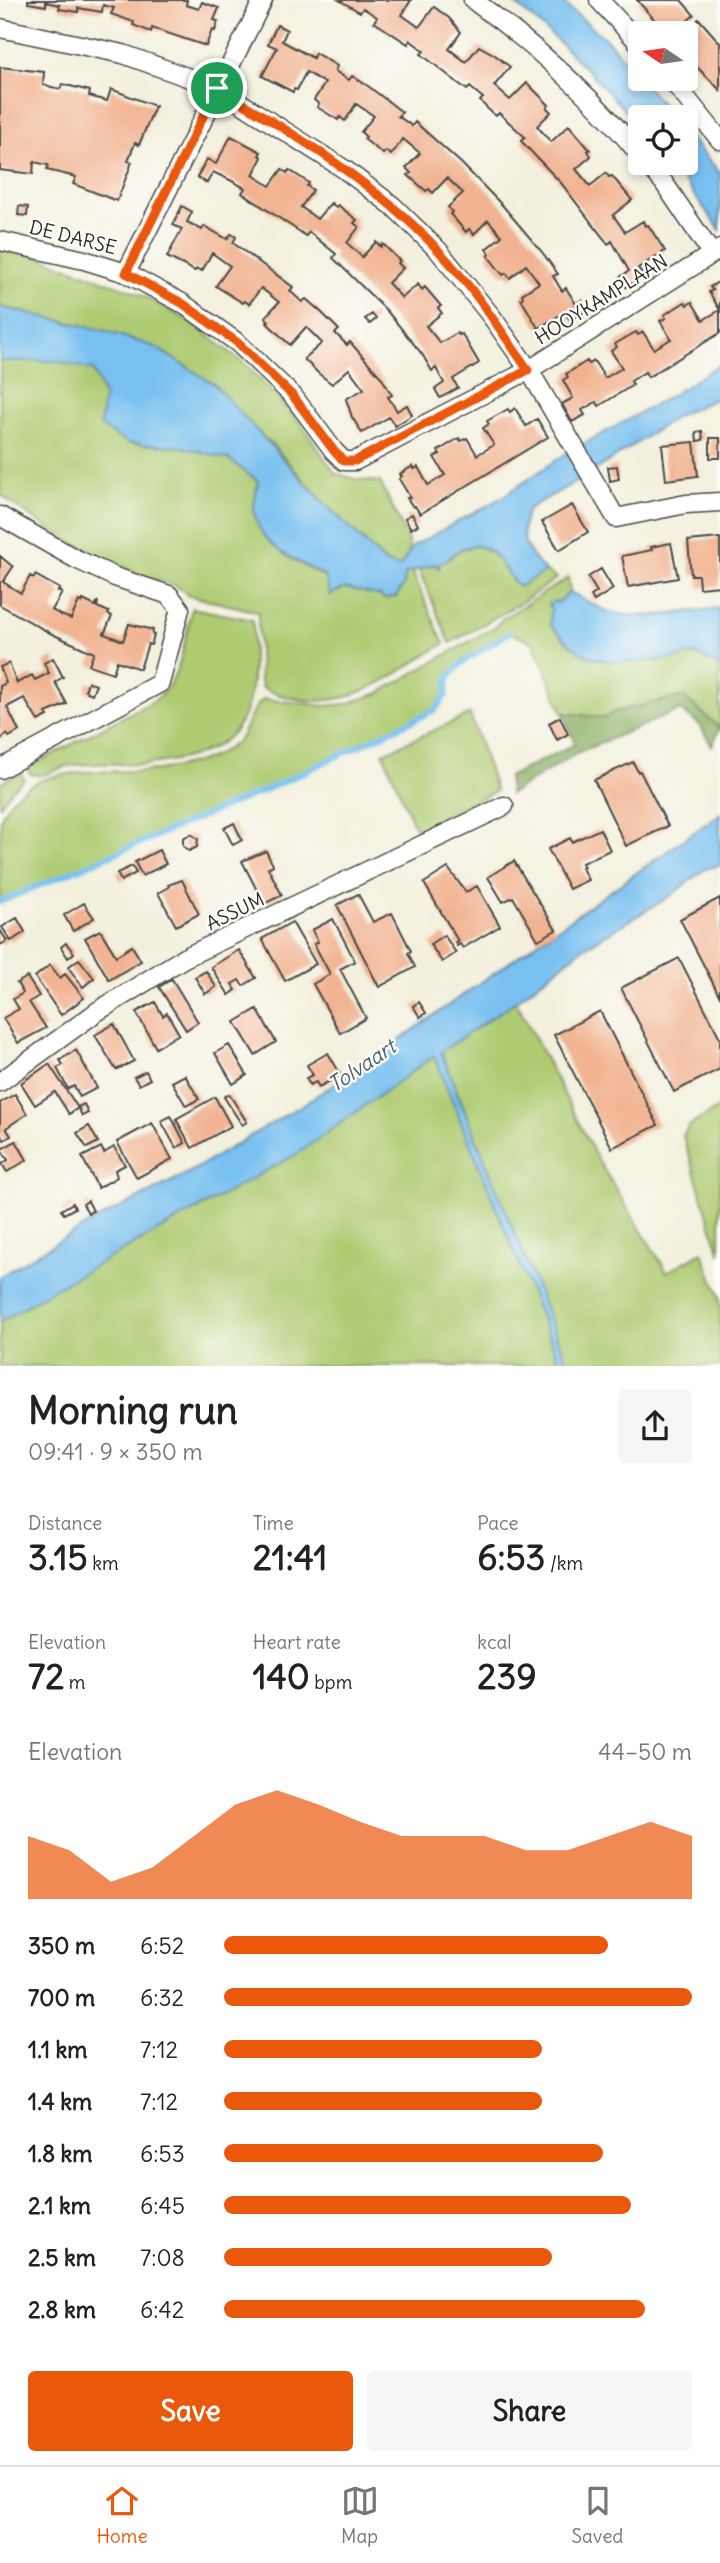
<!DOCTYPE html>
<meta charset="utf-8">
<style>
body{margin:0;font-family:Delius,sans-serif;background:#f6f6f6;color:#222;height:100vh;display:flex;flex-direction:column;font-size:26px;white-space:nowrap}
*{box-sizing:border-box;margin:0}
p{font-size:23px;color:#767676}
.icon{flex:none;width:38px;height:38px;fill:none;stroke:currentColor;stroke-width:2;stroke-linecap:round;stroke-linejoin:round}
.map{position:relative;height:1366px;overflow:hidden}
.side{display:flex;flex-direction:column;background:#fff;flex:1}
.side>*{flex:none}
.needle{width:46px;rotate:283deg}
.tools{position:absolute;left:628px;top:21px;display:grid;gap:14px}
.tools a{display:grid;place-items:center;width:70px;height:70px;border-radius:7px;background:#fff;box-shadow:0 4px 10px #0003;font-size:35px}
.pin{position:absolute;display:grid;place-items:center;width:60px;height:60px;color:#fff;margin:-30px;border:4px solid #fff;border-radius:50%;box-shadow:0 2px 7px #0007}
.round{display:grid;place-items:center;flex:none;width:74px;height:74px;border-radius:7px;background:#f6f6f6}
.overview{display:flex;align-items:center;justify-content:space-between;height:119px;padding:0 28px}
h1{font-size:38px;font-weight:700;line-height:52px}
.stats{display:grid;grid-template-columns:repeat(3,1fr);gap:10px;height:119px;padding:7px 28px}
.stats div{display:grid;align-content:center}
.stats b{font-size:35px;font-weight:700}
.stats small{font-size:19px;font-weight:400}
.stats p{font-size:19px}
.chart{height:196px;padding:14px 28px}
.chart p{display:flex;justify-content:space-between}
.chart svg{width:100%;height:126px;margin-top:7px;fill:#ea580c;opacity:.7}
.button{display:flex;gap:14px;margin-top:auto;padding:14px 28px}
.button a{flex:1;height:80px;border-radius:7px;background:#ea580c;color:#fff;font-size:28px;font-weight:700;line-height:80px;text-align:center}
.button a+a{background:#f6f6f6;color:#222}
ul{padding:0 28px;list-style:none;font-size:23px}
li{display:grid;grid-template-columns:112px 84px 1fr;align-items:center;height:52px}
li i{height:18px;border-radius:9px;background:#ea580c}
.tab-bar{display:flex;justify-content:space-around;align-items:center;height:98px;border-top:2px solid #e0e0e0;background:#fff;font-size:19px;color:#767676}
.tab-bar a{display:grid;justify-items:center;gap:4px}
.tab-bar .selected{color:#ea580c}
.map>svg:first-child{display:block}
.green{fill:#aecb72;stroke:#6c7b4e;stroke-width:2}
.forest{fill:#8aaf64;stroke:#5a6d48;stroke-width:2}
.water{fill:#78c0f0;stroke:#52768e;stroke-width:2}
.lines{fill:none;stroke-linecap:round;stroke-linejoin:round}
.stream{stroke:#78c0f0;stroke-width:6}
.building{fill:#f1b391}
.street-casing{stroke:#494946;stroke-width:21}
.street{stroke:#fff;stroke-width:18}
.route-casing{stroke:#fff;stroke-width:14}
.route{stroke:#ea580c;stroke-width:9}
.labels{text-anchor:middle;stroke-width:5;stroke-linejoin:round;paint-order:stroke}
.street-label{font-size:19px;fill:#2b2b2b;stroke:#fdfcf7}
.water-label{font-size:21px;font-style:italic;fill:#465f70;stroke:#fdfcf7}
</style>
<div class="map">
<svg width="720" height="1366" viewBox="0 0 720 1366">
<rect width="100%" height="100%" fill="#fdfcf7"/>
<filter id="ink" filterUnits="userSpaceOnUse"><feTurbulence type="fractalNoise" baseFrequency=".0143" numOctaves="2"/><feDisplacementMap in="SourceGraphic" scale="14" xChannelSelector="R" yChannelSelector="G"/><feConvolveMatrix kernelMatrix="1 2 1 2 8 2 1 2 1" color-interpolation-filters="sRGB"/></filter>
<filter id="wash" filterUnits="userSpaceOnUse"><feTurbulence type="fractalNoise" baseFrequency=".00686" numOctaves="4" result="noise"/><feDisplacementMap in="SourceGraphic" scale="28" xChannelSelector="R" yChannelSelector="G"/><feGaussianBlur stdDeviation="1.57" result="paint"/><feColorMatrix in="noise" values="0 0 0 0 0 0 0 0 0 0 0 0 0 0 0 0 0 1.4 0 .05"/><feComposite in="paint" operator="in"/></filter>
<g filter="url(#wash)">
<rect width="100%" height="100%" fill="#f3f0de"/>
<!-- green -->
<path class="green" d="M0 249 39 257 140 294 187 320 244 363 299 421 335 473 354 479 380 482 407 537 414 576 444 644C381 682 338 722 262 688L260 680 258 612 187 595C178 582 157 582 143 576 92 555 43 529 0 494V361L36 356 91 367 104 385 128 443 183 447 228 459 258 481 283 554 344 588 396 597 404 584 405 574 386 563 325 504 270 442 106 331 0 307Z
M477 546C503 554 501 571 519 587L545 571 557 578 522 602 450 643 418 568 439 564 462 549Z
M568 578 570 592 557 603 548 605 720 650V728L682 696 615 712 605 718 563 713 533 642 509 633 463 662 448 678 446 695 435 710 272 787 0 902C0 887 0 827 1 817 24 763 97 773 144 771 167 770 190 765 212 757 220 753 233 747 239 740 248 727 250 709 264 699L325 706 346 704 379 693 496 626 502 619Z
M192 608 253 620C254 712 254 752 149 764 132 766 114 762 96 764 87 764 78 764 69 766 56 768 42 780 29 773L27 768 157 699C182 678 185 638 192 608Z
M470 714 496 791 416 830 383 753Z
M20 772 24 779 11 790 0 806V783Z
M516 1001 599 1162 667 1272 702 1252 720 1297V1366H0V1322L59 1286 300 1152 435 1055Z
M720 1107V1254L683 1136 689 1126Z"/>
<!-- forest -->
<path class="forest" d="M683 696 720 728 712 746 699 724 680 710 579 752 510 794 508 777 575 744 563 713 605 718 615 712Z"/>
<!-- water -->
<path class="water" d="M510 0H560L608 41 673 117H640V128C600 82 558 37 510 0Z
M686 133 720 173V230L671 163H686Z
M0 307 106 331 155 347 214 384 325 504 386 563 400 567 413 546 501 498 562 456 672 395 720 364V397L681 414 585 477 528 509C517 538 525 549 545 571L519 587C502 572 494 536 463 548 455 552 448 560 439 564V568L435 564 405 574 404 584 396 597 383 599 381 596 345 588 330 595 325 576C296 560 257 547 254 509 254 500 257 490 258 481L228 459 183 447 128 443 100 426 104 396 93 370 56 361H0Z
M570 592C584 599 600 610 615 613 650 620 685 611 720 608V667L696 654C665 661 613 668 583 654 571 648 560 634 550 625L551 608 548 605 555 601 557 603Z
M720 814V865L705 869 669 897 582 949 516 1001 441 1052 569 1366H561L434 1056 300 1152 59 1286 0 1322V1276L90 1223 190 1172 302 1105 378 1055Z"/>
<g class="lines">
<!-- stream -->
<path class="stream" d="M0 902 272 787 435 710 446 695 448 678 463 662 509 633"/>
</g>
<g id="blocks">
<!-- building -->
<path class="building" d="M28 0H187L186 5 199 9 202 2 219 8 214 20 218 21 215 31 212 30 206 46 152 28 151 32 133 25 134 22 111 14 114 8 103 5 102 12 78 8V12L59 9 60 5 46 2V6L28 3Z
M339 0H411L402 15 419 27 434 7 449 18 461 32 449 49 466 62 479 46 495 55 510 67 494 86 510 100 527 83 549 105 547 108 551 112 537 126 551 142 569 125 590 150 588 151 591 156 576 169 590 186 606 173 609 177 612 176 632 200 613 215 625 232 643 221 645 226 648 225 665 251 638 268 643 276 626 287 620 277 629 271 612 241 608 244 561 183 521 141 525 137 499 113 496 116 488 109 480 101 483 98 470 87 467 90 421 54 424 51 410 40 408 44 374 22 377 17 363 8 360 12Z
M637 0H681L694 15 674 33H666Z
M699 19 720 43V90L686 56V33H683Z
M277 25 287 30 282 41 313 58 315 53 337 66 335 71 349 80 352 76 368 86 402 112 398 116 412 126 415 122 461 163 503 206 542 252 558 274 553 276 562 291 566 288 576 304 582 300 588 310 570 320 565 312 538 328 521 299 523 297 522 294 539 283 526 265 510 278 506 273 503 275 488 256 490 254 486 249 502 236 488 220 474 234 469 229 466 232 450 214 452 212 448 207 463 193 447 178 433 193 429 189 426 191 408 175 411 173 406 168 420 153 403 139 391 155 386 151 383 154 364 139 366 137 361 132 374 116 356 104 345 121 340 117 338 120 317 107 319 104 314 100 325 83 306 72 297 90 294 89 293 92 262 76 277 48 268 44Z
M0 67 44 72 43 85 60 89 62 84 90 91 89 96 107 101 111 89 155 106 139 145 135 143 128 161 132 162 117 201 73 184 76 177 47 170 48 165 34 162 33 174 0 170Z
M231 136 261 152 259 155 262 157 253 175 270 186 282 169 287 173 289 170 309 183 307 186 313 190 301 207 317 219 331 203 336 207 338 205 357 220 354 223 359 227 347 243 362 257 376 242 381 247 383 244 400 261 398 263 403 268 388 283 402 298 418 284 422 290 425 287 441 306 438 308 442 313 426 326 440 343 457 333 459 335 462 334 479 363 453 379 458 388 440 398 435 389 444 383 436 368 432 371 422 354 387 311 333 258 336 254 309 232 306 236 242 193 245 188 230 180 213 172 207 183 197 177 207 159 216 164Z
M19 206 28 207 27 216 18 215Z
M182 206 192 212 187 222 202 230 204 226 227 239 231 234 236 237 233 243 293 287 290 291 302 302 306 299 320 311 339 330 335 333 347 345 350 342 381 377 392 395 388 397 397 411 407 405 412 415 395 426 389 417 362 433 352 417 346 399 364 389 349 369 332 384 318 373 304 359 322 343 306 327 290 345 267 323 269 321 265 317 279 302 261 288 249 304 245 301 243 303 216 286 230 266 212 253 202 271 197 269 195 271 167 257 182 229 173 225Z
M720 281V333L648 377 645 372 631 381 633 385 599 406 596 402 582 410 585 415 572 422 562 404 573 398 563 380 568 377 566 374 587 361 589 364 594 361 605 378 622 368 611 351 617 347 615 344 636 332 638 335 643 332 654 349 671 339 660 321 666 318 664 315 685 302 687 305 692 302 703 320 720 310 709 292 713 290 710 287Z
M372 314 376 319 370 324 365 319Z
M515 408 526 426 537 419 548 437 420 514 415 506 413 507 407 498 410 497 399 479 402 476 400 474 413 466 414 469 418 467 428 485 445 475 434 457 440 454 438 451 459 438 461 441 467 438 477 455 494 445 483 428 489 424 487 421 508 409 510 412Z
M702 431 703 440 697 441 696 432Z
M710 438H720V458H710Z
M694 442 698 476 666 480 662 445Z
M617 466 619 479 610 481 608 467Z
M572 505 588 532 559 550 542 522Z
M412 514 418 525 411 529 405 518Z
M720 538V586L699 588 698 575H691L688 541Z
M671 543 678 578 628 587 622 556 652 550 651 547Z
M0 556 13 567 3 582 21 593 30 576 34 578 35 575 60 589 58 591 62 593 52 610 61 615 71 619 79 601 82 603 83 600 95 606 98 601 97 607 109 612 108 614 112 616 104 634 123 641 129 624 153 630 152 634 154 635 151 645 148 644 140 669 117 661 113 673 89 665 94 653 52 634 0 605Z
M601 569 613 589 594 601 591 596 597 592 588 577Z
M53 658 63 677 55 682 67 704 46 713 48 716 38 721 24 698 7 707 19 731 9 737 7 734 0 740V686L6 683 0 667 9 663 17 683 32 675 35 680 49 673 44 663Z
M88 682 96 685 92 694 85 691Z
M560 717 568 734 557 740 549 723Z
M633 762 638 772 640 771 668 826 626 846 594 780Z
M234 823 242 840 233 845 224 828Z
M600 829 610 850 582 863 584 867 582 868 588 880 569 889 548 849 570 838 572 842Z
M191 834 198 839 197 847 189 851 183 846V838Z
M159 850 166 864 142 876 135 862Z
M266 851 273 865 268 868 282 895 264 904 242 861Z
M514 861 556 930 538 940 513 897 503 902 488 877Z
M132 866 136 873 121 881 117 873Z
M448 868 466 892 477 886 500 926 463 948 460 944 457 946 455 942 458 941 424 883Z
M182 880 199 914 176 926 158 893 169 887 168 885Z
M358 894 373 922 392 913 411 951 408 953 415 967 379 987 337 905Z
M720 898V997L680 919Z
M84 903 94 918 73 931 64 915Z
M17 918 25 932 11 941 2 927Z
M333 919 355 961 340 969 366 1018 340 1033 313 984 330 974 314 944 318 942 312 930Z
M292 922 316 964 285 981 262 939Z
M0 930 7 941 0 945Z
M100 930 116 956 132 946 141 961 109 980 85 938Z
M444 935 456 953 442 962 430 944Z
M66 943 74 953 68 958 61 947Z
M239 950 256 978 243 986 239 980 232 984 236 990 229 995 211 967Z
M679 958 720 1038V1069L674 1092 621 988Z
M79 959 94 978 83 987 68 967Z
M50 965 60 978 65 974 84 998 61 1015 35 977Z
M206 971 216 987 205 994 195 977Z
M27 977 39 996 29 1002 46 1028 18 1043 3 1018 19 1009 13 999 23 993 17 983Z
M172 979 198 1022 186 1030 159 987Z
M155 1002 163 1016 167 1013 179 1034 156 1048 136 1012Z
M419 1002 426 1013 420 1017 413 1006Z
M257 1009 276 1042 255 1055 235 1022Z
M600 1011 658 1125 612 1148 554 1035Z
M114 1024 134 1061 116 1070 95 1035Z
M229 1045 247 1075 233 1084 215 1053Z
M76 1050 97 1088 80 1097 74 1086 68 1089 57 1068 63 1065 60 1060Z
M328 1053 341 1075 319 1087 316 1082 310 1085 306 1078 313 1075 307 1065Z
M49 1064 78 1108 69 1114 55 1092 35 1105 21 1083Z
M146 1071 150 1079 139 1085 134 1077Z
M185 1075 199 1099 186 1106 172 1082Z
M15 1094 27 1114 6 1128 11 1136 4 1140 0 1134V1103Z
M229 1094 247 1122 242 1125 224 1097Z
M215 1097 231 1126 192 1148 176 1119Z
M84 1104 88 1113 82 1116 78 1107Z
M171 1116 185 1143 176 1148 161 1121Z
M152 1123 172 1159 137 1178 117 1142Z
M89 1126 98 1142 87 1148 77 1133Z
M16 1141 27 1160 7 1172 2 1164 8 1160 1 1149Z
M101 1147 104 1153 114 1147 125 1165 115 1170 117 1177 98 1188 82 1157Z
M88 1201 93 1211 88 1213 83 1204Z
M73 1203 75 1208 64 1214 61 1210Z"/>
</g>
</g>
<g filter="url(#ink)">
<use href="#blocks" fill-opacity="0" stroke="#494946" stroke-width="2"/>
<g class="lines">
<!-- street casing -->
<g class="street-casing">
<path id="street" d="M473 0C535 45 592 96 640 155
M599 0 640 44
M0 28 123 54 217 88 344 169 393 206 438 250 492 317 529 370 616 518 686 504 720 502
M671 79 720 140
M647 163 664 183 712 254
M0 241 84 260 126 273 182 303 238 343 293 396 334 451 344 461H355L529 370 720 249
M126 273 263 0
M0 516 76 559 115 577 169 595 180 609 160 683 0 769
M0 1082 98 1011 184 958 504 806"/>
</g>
<!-- street -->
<use href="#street" class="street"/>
</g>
</g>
<g class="lines" filter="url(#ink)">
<!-- route casing -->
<g class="route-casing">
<path id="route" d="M217 88C293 133 378 185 438 250 472 286 500 329 528 370L355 461H344L334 451 293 396 238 343 182 303 126 273Z"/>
</g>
<!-- route -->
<use href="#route" class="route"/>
</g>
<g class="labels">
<!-- street labels -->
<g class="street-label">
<text transform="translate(73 237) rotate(14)" y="7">DE DARSE</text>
<text transform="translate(601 299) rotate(-32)" y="7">HOOYKAMPLAAN</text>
<text transform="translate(235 911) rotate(-26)" y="7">ASSUM</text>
</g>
<!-- water labels -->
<g class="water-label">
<text transform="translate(362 1066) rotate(-34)" y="7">Tolvaart</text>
</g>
</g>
</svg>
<div class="tools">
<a><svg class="needle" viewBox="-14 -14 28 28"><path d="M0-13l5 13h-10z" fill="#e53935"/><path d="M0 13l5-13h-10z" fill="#767676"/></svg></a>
<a><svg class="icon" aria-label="locate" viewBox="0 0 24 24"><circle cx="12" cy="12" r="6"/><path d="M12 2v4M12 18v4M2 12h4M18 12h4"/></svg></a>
</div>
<div class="pin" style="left:217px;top:88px;background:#1e9e55"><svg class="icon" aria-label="arrive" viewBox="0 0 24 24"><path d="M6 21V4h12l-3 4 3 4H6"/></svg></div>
</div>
<section class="side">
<div class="overview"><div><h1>Morning run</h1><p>09:41 · 9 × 350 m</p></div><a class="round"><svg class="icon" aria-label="share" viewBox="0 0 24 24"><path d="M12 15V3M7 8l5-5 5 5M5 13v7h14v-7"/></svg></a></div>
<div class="stats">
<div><p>Distance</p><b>3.15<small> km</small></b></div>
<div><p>Time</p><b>21:41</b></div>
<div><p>Pace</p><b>6:53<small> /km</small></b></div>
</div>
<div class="stats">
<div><p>Elevation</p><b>72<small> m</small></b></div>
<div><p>Heart rate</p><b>140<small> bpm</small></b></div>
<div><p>kcal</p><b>239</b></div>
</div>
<div class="chart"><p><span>Elevation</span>44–50 m</p>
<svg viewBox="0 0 160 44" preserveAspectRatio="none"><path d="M0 44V22L10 27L20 38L30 33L40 22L50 11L60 6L70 11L80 17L90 22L100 22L110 22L120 27L130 27L140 22L150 17L160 22V44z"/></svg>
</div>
<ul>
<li><b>350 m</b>6:52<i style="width:82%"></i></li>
<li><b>700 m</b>6:32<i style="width:100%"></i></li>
<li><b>1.1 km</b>7:12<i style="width:68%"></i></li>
<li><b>1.4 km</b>7:12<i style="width:68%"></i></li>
<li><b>1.8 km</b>6:53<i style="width:81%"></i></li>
<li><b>2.1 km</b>6:45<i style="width:87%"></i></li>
<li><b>2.5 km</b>7:08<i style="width:70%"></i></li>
<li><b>2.8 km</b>6:42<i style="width:90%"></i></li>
</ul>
<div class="button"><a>Save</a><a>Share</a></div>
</section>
<nav class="tab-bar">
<a class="selected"><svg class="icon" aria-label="home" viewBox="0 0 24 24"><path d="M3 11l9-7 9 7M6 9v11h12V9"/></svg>Home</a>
<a><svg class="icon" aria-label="map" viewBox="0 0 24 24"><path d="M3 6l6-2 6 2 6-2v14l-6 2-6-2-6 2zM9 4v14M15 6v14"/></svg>Map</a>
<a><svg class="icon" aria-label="saved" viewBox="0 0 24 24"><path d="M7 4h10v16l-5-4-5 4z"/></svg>Saved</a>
</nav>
